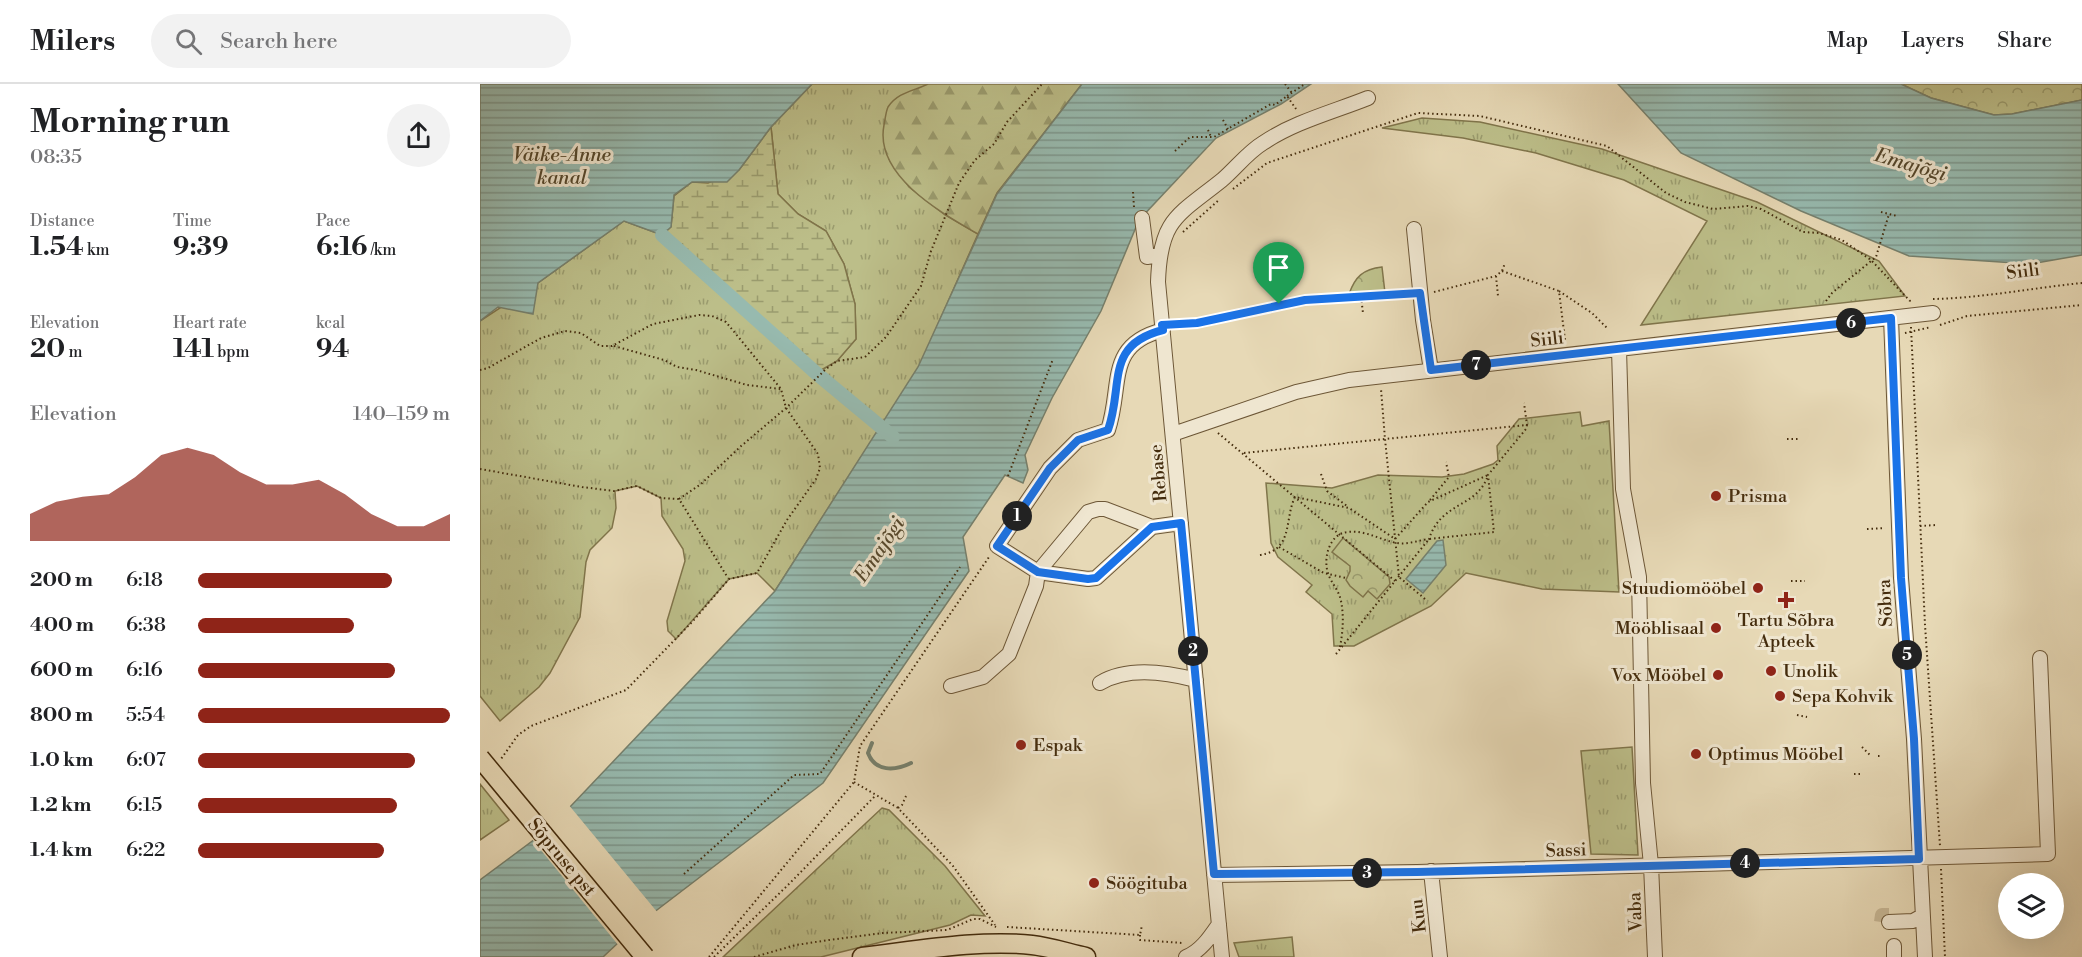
<!DOCTYPE html>
<meta charset="utf-8">
<style>
body{margin:0;font-family:"Libre Bodoni",serif;background:#f2f2f2;color:#202124;height:100vh;display:flex;flex-direction:column;font-size:22px;white-space:nowrap}
*{box-sizing:border-box;margin:0}
p{font-size:20px;color:#757577}
.icon{flex:none;width:33px;height:33px;fill:none;stroke:currentColor;stroke-width:2;stroke-linecap:round;stroke-linejoin:round}
.map{position:relative;flex:1;overflow:hidden}
.sheet{display:flex;flex-direction:column;background:#fff;width:480px}
.sheet>*{flex:none}
.controls{position:absolute;left:1518px;top:789px;display:grid;gap:12px}
.controls a{display:grid;place-items:center;width:66px;height:66px;border-radius:50%;background:#fff;box-shadow:0 6px 24px #0002;font-size:30px}
.pin{position:absolute;display:grid;place-items:center;width:51px;height:51px;color:#fff;margin:-62px -26px;border-radius:50% 50% 50% 0;rotate:-45deg;box-shadow:0 0 6px #0007}
.pin .icon{rotate:45deg}
.km{position:absolute;width:30px;height:30px;margin:-15px;border-radius:50%;background:#222;color:#fff;font-size:16px;line-height:30px;text-align:center}
.round{display:grid;place-items:center;flex:none;width:63px;height:63px;border-radius:32px;background:#f2f2f2}
.summary{display:flex;align-items:center;justify-content:space-between;height:102px;padding:0 30px}
h1{font-size:33px;font-weight:800;line-height:45px}
.stats{display:grid;grid-template-columns:repeat(3,1fr);gap:9px;height:102px;padding:6px 30px}
.stats div{display:grid;align-content:center}
.stats b{font-size:26px;font-weight:800}
.stats small{font-size:16px;font-weight:400}
.stats p{font-size:16px}
.chart{height:168px;padding:12px 30px}
.chart p{display:flex;justify-content:space-between}
.chart svg{width:100%;height:108px;margin-top:6px;fill:#8f2418;opacity:.7}
ul{padding:0 30px;list-style:none;font-size:20px}
li{display:grid;grid-template-columns:96px 72px 1fr;align-items:center;height:45px}
li i{height:15px;border-radius:8px;background:#8f2418}
header{display:flex;align-items:center;gap:36px;box-sizing:border-box;height:84px;padding:0 30px;background:#fff;border-bottom:2px solid #e0e0e0}
header strong{font-size:28px}
nav{display:flex;gap:33px;margin-inline-start:auto;font-size:21px}
.search{width:420px;height:54px;background:#f2f2f2;display:flex;align-items:center;gap:15px;box-sizing:border-box;padding:0 21px;border-radius:33px;color:#757577;font-size:22px}
main{display:flex;flex:1;min-height:0}
.map>svg:first-child{display:block}
.grass{fill:url(#grass-tufts);stroke:#80754b;stroke-width:1.5}
.forest{fill:url(#forest-firs);stroke:#80754b;stroke-width:1.5}
.wetland{fill:url(#wetland-marsh);stroke:#80754b;stroke-width:1.5}
.park{fill:url(#park-crowns);stroke:#80754b;stroke-width:1.5}
.water{fill:url(#water-rules);stroke:#76816e;stroke-width:1.5}
.pier{fill:#e7d9b6}
.lines{fill:none;stroke-linecap:round;stroke-linejoin:round}
.stream{stroke:#76816e;stroke-width:4}
.canal{stroke:#97baaf;stroke-width:14}
.minor-tunnel{stroke:#c6b694;stroke-width:14;stroke-dasharray:14 7;stroke-linecap:butt}
.minor-casing{stroke:#6d5737;stroke-width:16}
.major-casing{stroke:#442c0d;stroke-width:21}
.path{stroke:#442c0d;stroke-width:2;stroke-dasharray:1.5 3;stroke-linecap:butt}
.minor{stroke:#efe6d0;stroke-width:14}
.major{stroke:#e7d9b6;stroke-width:18}
.major-bridge-casing{stroke:#442c0d;stroke-width:21;stroke-linecap:butt}
.major-bridge{stroke:#e7d9b6;stroke-width:18}
.route-casing{stroke:#fff;stroke-width:12}
.route{stroke:#1a73e8;stroke-width:8}
.poi-dot{fill:#8f2418;stroke:#efe6d0;stroke-width:2}
.labels{text-anchor:middle;stroke-width:6;stroke-linejoin:round;paint-order:stroke}
.street-label{font-size:18px;fill:#442c0d;stroke:#efe6d0}
.poi-label{font-size:18px;fill:#442c0d;stroke:#efe6d0;text-anchor:start}
.water-label{font-size:20px;font-style:italic;fill:#55482d;stroke:#efe6d0}
</style>
<header>
<strong>Milers</strong>
<div class="search"><svg class="icon" aria-label="search" viewBox="0 0 24 24"><circle cx="10" cy="10" r="6"/><path d="M15 15l6 6"/></svg>Search here</div>
<nav><a>Map</a><a>Layers</a><a>Share</a></nav>
</header>
<main>
<section class="sheet">
<div class="summary"><div><h1>Morning run</h1><p>08:35</p></div><a class="round"><svg class="icon" aria-label="share" viewBox="0 0 24 24"><path d="M12 15V3M7 8l5-5 5 5M5 13v7h14v-7"/></svg></a></div>
<div class="stats">
<div><p>Distance</p><b>1.54<small> km</small></b></div>
<div><p>Time</p><b>9:39</b></div>
<div><p>Pace</p><b>6:16<small> /km</small></b></div>
</div>
<div class="stats">
<div><p>Elevation</p><b>20<small> m</small></b></div>
<div><p>Heart rate</p><b>141<small> bpm</small></b></div>
<div><p>kcal</p><b>94</b></div>
</div>
<div class="chart"><p><span>Elevation</span>140–159 m</p>
<svg viewBox="0 0 160 44" preserveAspectRatio="none"><path d="M0 44V33L10 28L20 26L30 25L40 18L50 9L60 6L70 9L80 16L90 21L100 21L110 19L120 25L130 33L140 38L150 38L160 33V44z"/></svg>
</div>
<ul>
<li><b>200 m</b>6:18<i style="width:77%"></i></li>
<li><b>400 m</b>6:38<i style="width:62%"></i></li>
<li><b>600 m</b>6:16<i style="width:78%"></i></li>
<li><b>800 m</b>5:54<i style="width:100%"></i></li>
<li><b>1.0 km</b>6:07<i style="width:86%"></i></li>
<li><b>1.2 km</b>6:15<i style="width:79%"></i></li>
<li><b>1.4 km</b>6:22<i style="width:74%"></i></li>
</ul>
</section>
<div class="map">
<svg width="1602" height="873" viewBox="0 0 1602 873">
<defs>
<pattern id="grass-tufts" width="24" height="20" patternUnits="userSpaceOnUse" patternTransform="scale(1.5)"><rect width="24" height="20" fill="#bcbe89"/><path d="M3 7l-1-3M5 7V3M7 7l1-3M15 17l-1-3M17 17v-4M19 17l1-3" fill="none" stroke="#9a9b6e"/></pattern>
<pattern id="forest-firs" width="22" height="20" patternUnits="userSpaceOnUse" patternTransform="scale(1.5)"><rect width="22" height="20" fill="#bcbe89"/><path d="M5 1l3.5 6h-7zM16 11l3.5 6h-7z" fill="#9a9b6e"/></pattern>
<pattern id="wetland-marsh" width="20" height="14" patternUnits="userSpaceOnUse" patternTransform="scale(1.5)"><rect width="20" height="14" fill="#bcbe89"/><path d="M1 5h8M5 5V1M11 12h8M15 12V8" fill="none" stroke="#9a9b6e"/></pattern>
<pattern id="park-crowns" width="20" height="18" patternUnits="userSpaceOnUse" patternTransform="scale(1.5)"><rect width="20" height="18" fill="#bcbe89"/><path d="M2 6a3 3 0 1 1 6 0M12 15a3 3 0 1 1 6 0" fill="none" stroke="#9a9b6e"/></pattern>
<pattern id="water-rules" width="6" height="5" patternUnits="userSpaceOnUse" patternTransform="scale(1.5)"><rect width="6" height="5" fill="#97baaf"/><path d="M0 2.5h6" fill="none" stroke="#7d978d"/></pattern>
</defs>
<rect width="100%" height="100%" fill="#e7d9b6"/>
<filter id="stains"><feTurbulence type="fractalNoise" baseFrequency=".00333" numOctaves="4"/><feColorMatrix values="0 0 0 0 .2 0 0 0 0 .09 0 0 0 0 .02 0 0 0 .5 -.17"/></filter>
<radialGradient id="worn" r=".72"><stop offset=".6" stop-color="#630" stop-opacity="0"/><stop offset="1" stop-color="#630" stop-opacity=".3"/></radialGradient>
<!-- grass -->
<path class="grass" d="M332 0H448L409 75 429 103 465 131 498 150 439 283 295 507 277 489 249 495 196 555 188 547 187 537 205 477 203 465 182 432 181 414 157 402 135 407 136 424 132 444 110 466 106 478 100 533 70 589 59 603 20 637 0 612V237L58 199 144 137 182 151 336 289 357 277 376 255 375 220 364 180 346 147 318 130 298 110 291 43Z
M942 34 1000 38 1122 65 1277 118 1399 177 1425 212 1161 241 1227 137 1144 96 1056 69 983 54 902 44Z
M1100 328 1102 342 1129 337 1139 508 1062 505 986 489 951 522 874 562H854L852 530 826 508 832 501 798 473 791 459 786 399 852 404 898 391 962 393 984 390 1013 380 1018 376 1017 362 1039 335Z
M1152 663 1158 771 1111 770 1101 667Z
M0 700 29 736 0 756Z
M402 724 409 726 465 782 505 832 491 831 470 841 341 873H243Z
M812 853 814 873H759L754 859Z"/>
<!-- forest -->
<path class="forest" d="M448 0H602L517 109 498 150C462 129 394 92 404 41 405 36 406 27 408 23 418 8 434 7 448 0Z"/>
<!-- wetland -->
<path class="wetland" d="M291 43 298 110 318 130 346 147 364 180 375 220 376 255 357 277 336 289 182 151 191 143 194 112 212 98 228 99 259 86Z"/>
<!-- park -->
<path class="park" d="M1421 0H1602V16L1532 30 1514 31 1451 14Z
M902 183 905 209 869 210C875 193 883 185 902 183Z
M863 454 909 493 910 500 897 515 888 507 883 513 870 502 866 496 870 487V482L852 468Z"/>
<!-- water -->
<path class="water" d="M0 0H332L291 43 259 86 247 98H212L194 111 191 143 182 151 144 137 58 199 53 230 18 223 0 237Z
M602 0H831L801 20 736 54 659 136 621 227 572 314 545 371 548 386 543 399 525 391 483 453 489 487 343 699 156 842 123 873H0V796L71 743 295 507 438 283 517 110Z
M1138 0H1421L1451 14 1514 31 1532 30 1602 16V171L1551 180 1429 172 1321 127 1201 69Z
M963 456 966 481 943 509 926 495 957 457Z"/>
<!-- pier -->
<path class="pier" d="M88 720 178 829 139 862 51 754 69 741Z"/>
<g class="lines">
<!-- stream -->
<path class="stream" d="M392 659 388 669C395 688 415 687 431 679"/>
<!-- canal -->
<path class="canal" d="M182 151 336 289 413 353"/>
<!-- minor-tunnel -->
<path class="minor-tunnel" d="M1409 831H1402L1401 838H1409"/>
<!-- minor casing -->
<g class="minor-casing">
<path id="minor" d="M662 134 667 173 679 171
M934 145 943 236 951 286
M1411 234 1421 494 1434 655 1445 873
M683 246C625 261 643 301 628 346L598 356 570 384 517 462 558 488 608 428 618 425H625L672 443 701 439
M1139 265 1143 405 1159 493 1163 699 1171 781 1175 873
M693 350 816 308 869 296 1453 229
M620 599C648 582 686 588 716 596
M471 602 503 593 529 570 556 502 558 488 608 495 616 494 672 443
M951 787 960 873
M734 791 937 788 1568 770 1560 574
M1409 838 1433 837 1442 832
M1414 862V873
M706 873C721 867 730 853 739 840
M742 873 678 198C680 135 697 132 742 96 756 84 768 68 783 59 814 38 853 28 888 14"/>
</g>
<!-- major casing -->
<g class="major-casing">
<path id="major" d="M382 873C435 867 499 855 552 861 570 863 588 869 606 873"/>
</g>
<!-- path -->
<path class="path" d="M805 0 812 9
M807 12 825 0
M743 36 748 45
M728 46 731 53
M695 67 710 53H734L791 20 795 21 807 12 816 25
M753 105 787 79 938 29 1000 32 1127 62 1186 109 1205 118 1233 125 1268 122 1281 125 1323 148 1339 149 1362 156 1391 176 1430 217V219
M653 108 654 123
M1401 128 1417 132
M703 148 739 116
M1022 187 1079 207 1085 256
M1016 192 1018 212
M1079 207 1112 229 1127 244
M954 208 1016 192 1022 187 1025 179
M881 213 883 229
M1453 215C1502 214 1552 204 1602 199
M1346 217 1352 209 1396 173 1409 130
M695 240 717 239 825 216 927 210
M1460 241 1487 232 1602 221
M1431 243 1445 541 1460 762
M1425 249 1451 243
M134 262 184 276 197 283 216 286 267 301 301 305
M0 286 8 284 61 254 85 247 101 249 120 262H132L173 240 219 231 232 232 246 238 301 305 306 324 338 370 340 384 336 395 307 436 277 489 249 495 213 537 146 606 51 642 38 651 21 675
M738 349 915 497
M1307 355H1319
M764 369 905 355 901 305
M0 385 102 403 134 407 157 402 181 414 199 415 248 494
M841 390 847 407 867 422
M528 392 573 275
M199 415 221 400 260 363 306 324 346 285 357 277 385 273 406 253 441 202 451 167 479 99 495 76 514 60 527 38 562 0
M950 416 969 393 966 378
M1440 442 1456 441
M1387 445 1405 444
M799 463 844 489 866 494
M780 471C814 466 804 435 815 413L869 424 915 455 948 418 1008 391
M1311 497H1325
M945 515 919 493 905 355 1047 341 1044 319
M860 563C863 547 864 532 861 517 859 507 853 501 849 492 842 476 849 449 868 448 886 446 900 456 917 459 928 461 939 456 949 455 961 418 995 424 1007 394
M856 570 949 455 1014 448 1008 391 1046 345 1047 341
M1317 631 1327 633
M1382 663 1391 672
M1398 672H1402
M1374 690H1381
M374 698 418 724 473 782 515 841
M418 724 422 721 426 712
M1461 785 1465 873
M204 790 314 691 340 690 480 483
M527 843 660 851 662 841
M660 851V856L703 859
M229 873 374 698 380 662 509 473
M234 873 311 798 396 711
M274 873 316 861 349 856 403 849 467 846 493 835H500L516 843"/>
<!-- minor -->
<use href="#minor" class="minor"/>
<!-- major -->
<use href="#major" class="major"/>
<!-- major-bridge casing -->
<g class="major-bridge-casing">
<path id="major-bridge" d="M0 674 165 873"/>
</g>
<!-- major-bridge -->
<use href="#major-bridge" class="major-bridge"/>
</g>
<g class="lines">
<!-- route casing -->
<g class="route-casing">
<path id="route" d="M940 209 951 286 1411 234 1421 494 1434 655 1439 775 937 788 734 790 701 439 672 443 616 494 608 495 558 488 517 462 570 384 598 356 628 346C644 301 624 261 683 246L682 241 717 239 825 216Z"/>
</g>
<!-- route -->
<use href="#route" class="route"/>
</g>
<!-- markers -->
<g class="poi-dot">
<circle cx="1236" cy="412" r="6"/>
<circle cx="1278" cy="504" r="6"/>
<path d="M1303 507h6v6h6v6h-6v6h-6v-6h-6v-6h6z"/>
<circle cx="1236" cy="544" r="6"/>
<circle cx="1291" cy="587" r="6"/>
<circle cx="1238" cy="591" r="6"/>
<circle cx="1300" cy="612" r="6"/>
<circle cx="541" cy="661" r="6"/>
<circle cx="1216" cy="670" r="6"/>
<circle cx="614" cy="799" r="6"/>
</g>
<g class="labels">
<!-- street labels -->
<g class="street-label">
<text transform="translate(1543 187) rotate(-7)" y="6">Siili</text>
<text transform="translate(1067 255) rotate(-6)" y="6">Siili</text>
<text transform="translate(678 389) rotate(-95)" y="6">Rebase</text>
<text transform="translate(1405 519) rotate(-93)" y="6">Sõbra</text>
<text transform="translate(1086 766) rotate(-2)" y="6">Sassi</text>
<text transform="translate(82 773) rotate(50)" y="6">Sõpruse pst</text>
<text transform="translate(1155 828) rotate(-92)" y="6">Vaba</text>
<text transform="translate(938 832) rotate(-97)" y="6">Kuu</text>
</g>
<!-- poi labels -->
<g class="poi-label">
<text x="1248" y="418">Prisma</text>
<text x="1266" y="510" text-anchor="end">Stuudiomööbel</text>
<text x="1306" y="542" text-anchor="middle">Tartu Sõbra<tspan x="1306" dy="21">Apteek</tspan></text>
<text x="1224" y="550" text-anchor="end">Mööblisaal</text>
<text x="1303" y="593">Unolik</text>
<text x="1226" y="597" text-anchor="end">Vox Mööbel</text>
<text x="1312" y="618">Sepa Kohvik</text>
<text x="553" y="667">Espak</text>
<text x="1228" y="676">Optimus Mööbel</text>
<text x="626" y="805">Söögituba</text>
</g>
<!-- water labels -->
<g class="water-label">
<text x="82" y="77">Väike-Anne<tspan x="82" dy="23">kanal</tspan></text>
<text transform="translate(1431 80) rotate(16)" y="7">Emajõgi</text>
<text transform="translate(399 465) rotate(-56)" y="7">Emajõgi</text>
</g>
</g>
<rect width="100%" height="100%" filter="url(#stains)"/>
<rect width="100%" height="100%" fill="url(#worn)"/>
</svg>
<div class="controls">
<a><svg class="icon" aria-label="layers" viewBox="0 0 24 24"><path d="M12 4l9 5-9 5-9-5zM3 14l9 5 9-5"/></svg></a>
</div>
<div class="pin" style="left:799px;top:220px;background:#1e9e55"><svg class="icon" aria-label="arrive" viewBox="0 0 24 24"><path d="M6 21V4h12l-3 4 3 4H6"/></svg></div>
<b class="km" style="left:537px;top:432px">1</b>
<b class="km" style="left:713px;top:567px">2</b>
<b class="km" style="left:887px;top:789px">3</b>
<b class="km" style="left:1265px;top:779px">4</b>
<b class="km" style="left:1427px;top:571px">5</b>
<b class="km" style="left:1371px;top:239px">6</b>
<b class="km" style="left:996px;top:281px">7</b>
</div>
</main>
